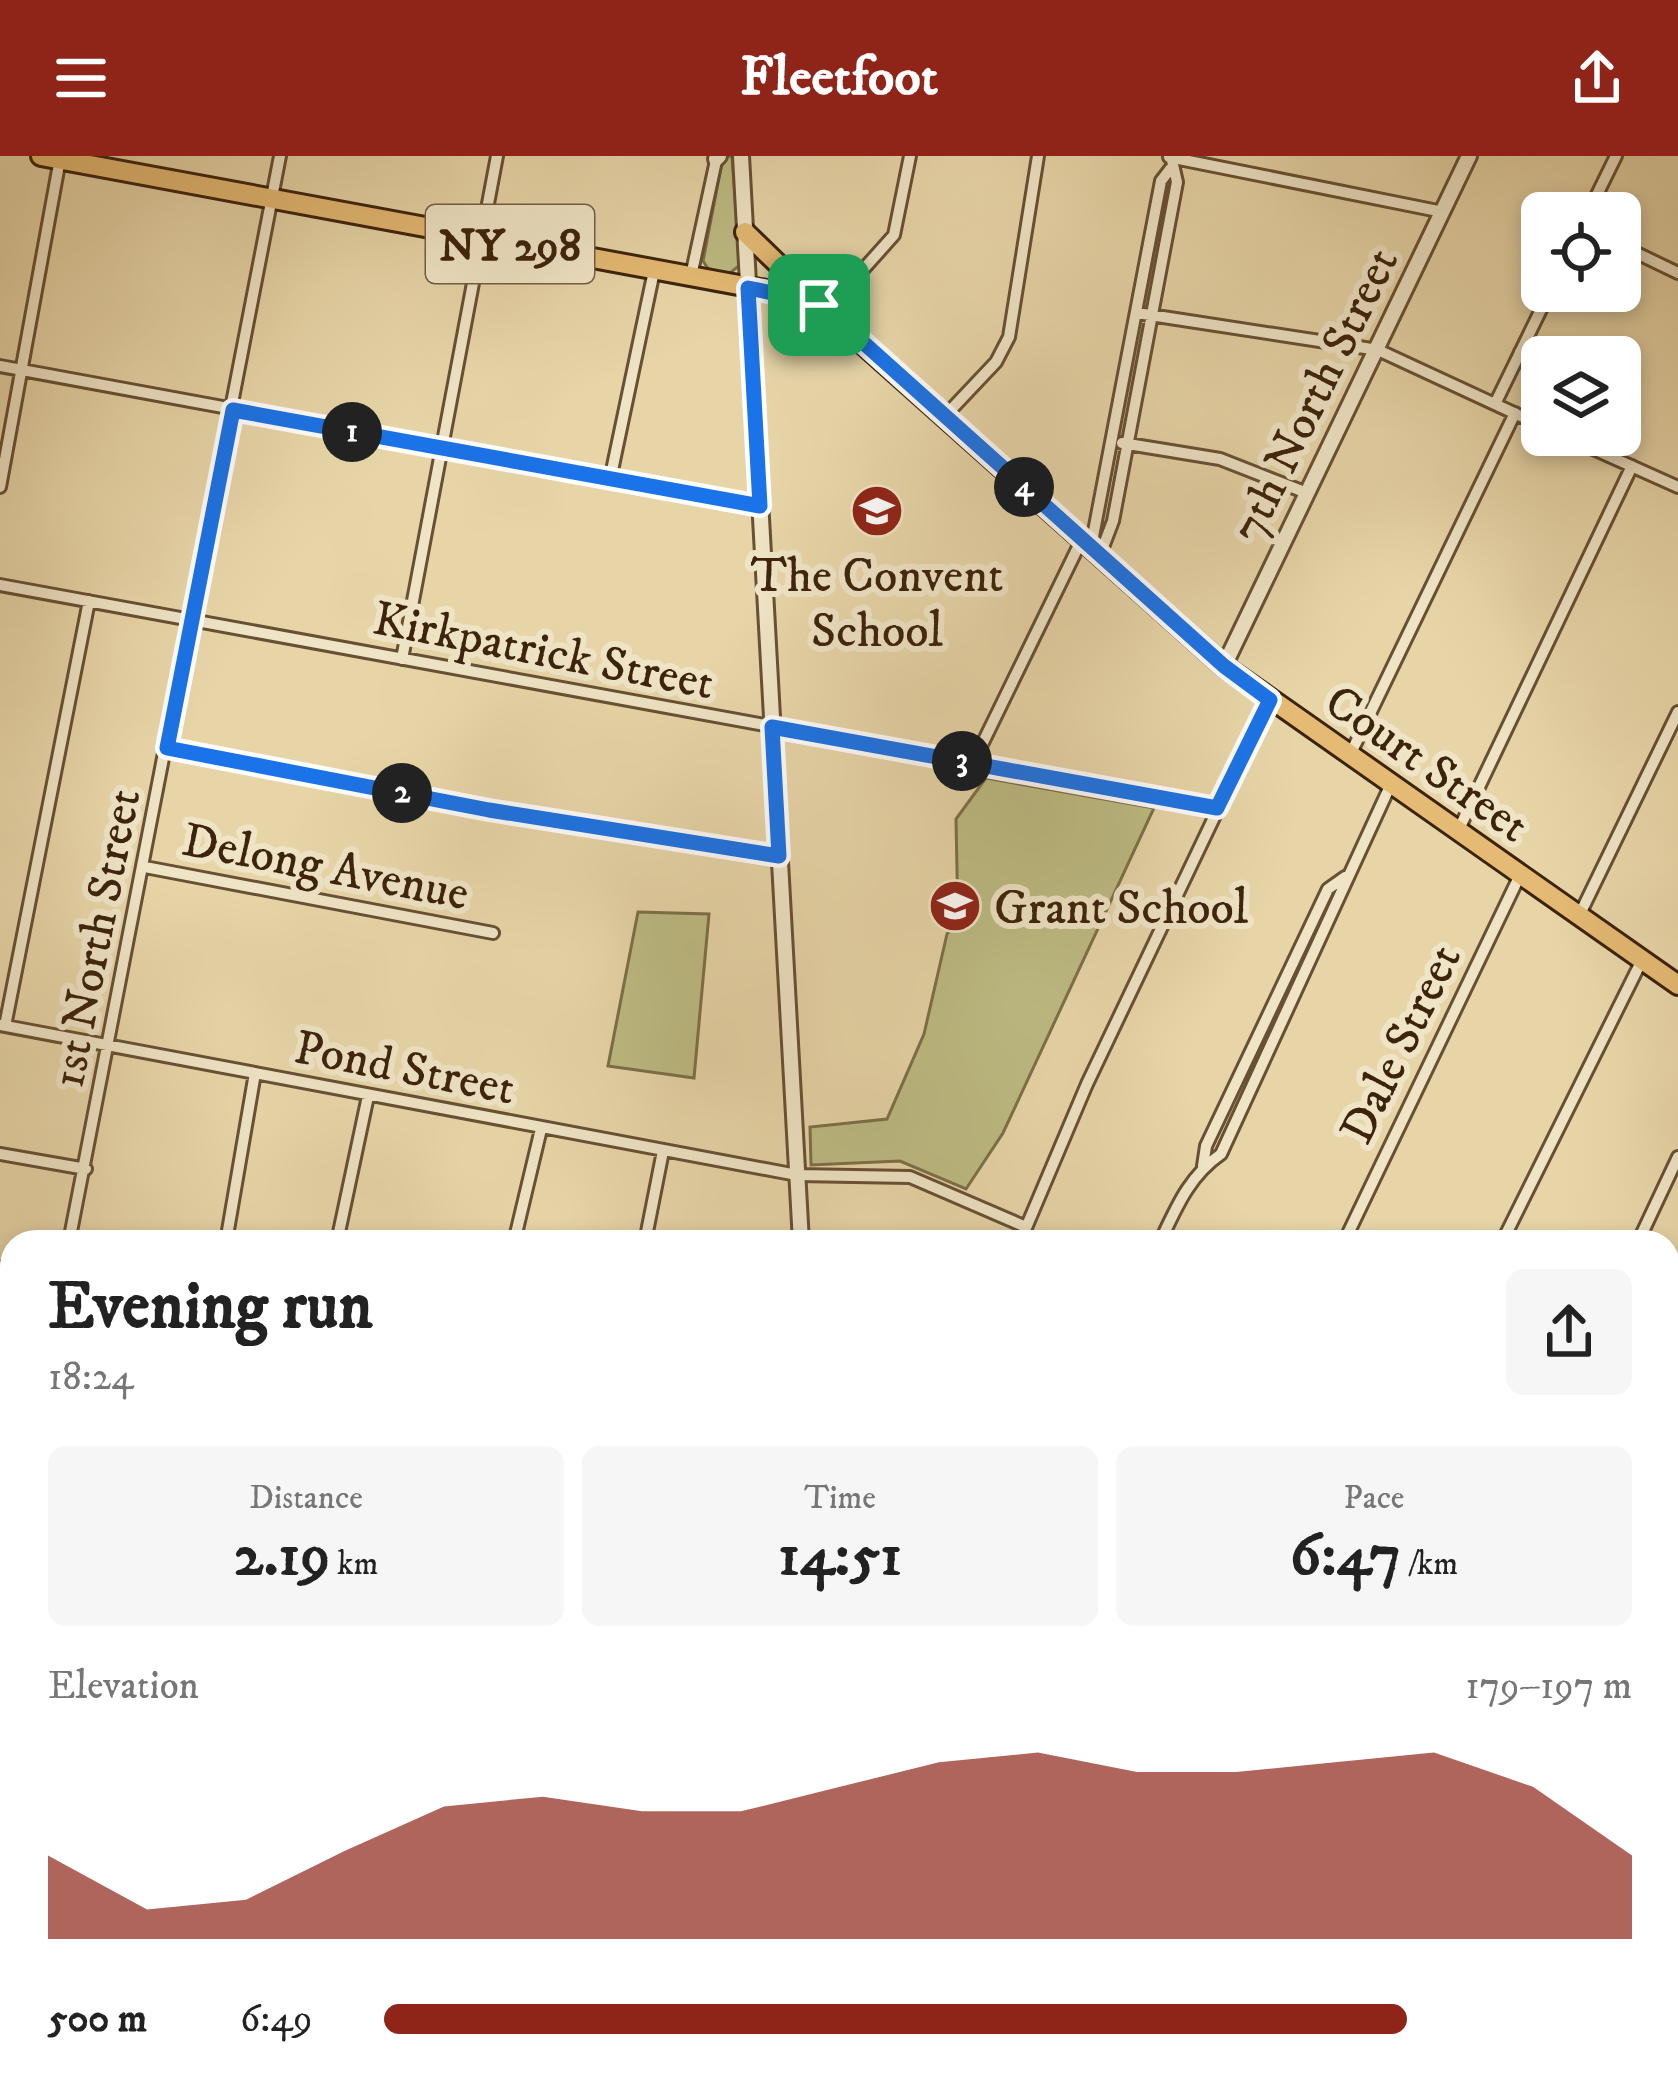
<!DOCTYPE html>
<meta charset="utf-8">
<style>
body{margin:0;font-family:"IM FELL DW Pica",serif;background:#f6f6f6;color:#222;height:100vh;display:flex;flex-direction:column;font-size:45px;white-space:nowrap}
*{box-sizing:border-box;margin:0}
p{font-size:39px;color:#767676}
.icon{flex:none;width:66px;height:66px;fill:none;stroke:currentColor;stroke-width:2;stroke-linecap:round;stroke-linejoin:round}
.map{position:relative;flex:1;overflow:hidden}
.side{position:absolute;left:0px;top:1074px;width:1680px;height:858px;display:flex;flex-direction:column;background:#fff;border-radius:36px 36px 0 0;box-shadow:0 6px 18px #0003}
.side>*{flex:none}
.tools{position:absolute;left:1521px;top:36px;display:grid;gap:24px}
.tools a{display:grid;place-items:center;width:120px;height:120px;border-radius:18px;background:#fff;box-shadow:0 6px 18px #0003;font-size:60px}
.pin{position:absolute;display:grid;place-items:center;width:102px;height:102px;color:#fff;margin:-51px;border-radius:24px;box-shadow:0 6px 18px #0006}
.km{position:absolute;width:60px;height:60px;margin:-30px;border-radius:50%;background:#222;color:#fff;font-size:33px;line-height:60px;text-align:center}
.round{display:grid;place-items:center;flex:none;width:126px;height:126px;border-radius:18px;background:#f6f6f6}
.headline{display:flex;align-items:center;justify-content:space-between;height:204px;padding:0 48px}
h1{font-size:66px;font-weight:700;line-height:90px}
.stats{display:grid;grid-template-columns:repeat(3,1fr);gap:18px;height:204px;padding:12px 48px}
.stats div{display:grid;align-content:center;border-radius:18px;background:#f6f6f6;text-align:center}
.stats b{font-size:60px;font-weight:700}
.stats small{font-size:33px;font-weight:400}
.stats p{font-size:33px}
.chart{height:336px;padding:24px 48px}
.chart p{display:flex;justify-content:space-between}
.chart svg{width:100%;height:216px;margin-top:12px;fill:#8f2418;opacity:.7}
ul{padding:0 48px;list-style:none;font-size:39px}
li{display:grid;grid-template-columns:192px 144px 1fr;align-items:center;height:90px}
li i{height:30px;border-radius:15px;background:#8f2418}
header{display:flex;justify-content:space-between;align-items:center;height:156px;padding:0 48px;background:#8f2418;color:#fff;font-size:54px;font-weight:700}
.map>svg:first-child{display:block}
.green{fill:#bdbb83;stroke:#7c6f48;stroke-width:3}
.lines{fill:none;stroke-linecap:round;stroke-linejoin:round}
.minor-casing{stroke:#675033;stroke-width:16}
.tertiary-casing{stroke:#675033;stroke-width:20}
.primary-casing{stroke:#3c230c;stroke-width:24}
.minor{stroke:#efe4c6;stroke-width:10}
.tertiary{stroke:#efe4c6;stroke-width:14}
.primary{stroke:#e4ba74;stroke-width:18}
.route-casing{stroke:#fff;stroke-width:24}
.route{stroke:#1a73e8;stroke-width:15}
.labels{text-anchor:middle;stroke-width:12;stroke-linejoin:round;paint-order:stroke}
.shield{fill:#efe4c6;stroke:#725d44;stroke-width:3}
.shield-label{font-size:45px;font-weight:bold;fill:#3c230c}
.street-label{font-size:48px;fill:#3c230c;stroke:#efe4c6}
.poi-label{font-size:48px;fill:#3c230c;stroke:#efe4c6}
</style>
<header><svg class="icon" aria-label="menu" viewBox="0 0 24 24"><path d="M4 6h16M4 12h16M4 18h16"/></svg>Fleetfoot<svg class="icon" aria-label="share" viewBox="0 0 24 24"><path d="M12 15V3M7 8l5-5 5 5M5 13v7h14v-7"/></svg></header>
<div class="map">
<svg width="1678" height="1932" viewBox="0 0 1678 1932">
<rect width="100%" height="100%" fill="#e7d5a8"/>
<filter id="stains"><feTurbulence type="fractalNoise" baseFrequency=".00167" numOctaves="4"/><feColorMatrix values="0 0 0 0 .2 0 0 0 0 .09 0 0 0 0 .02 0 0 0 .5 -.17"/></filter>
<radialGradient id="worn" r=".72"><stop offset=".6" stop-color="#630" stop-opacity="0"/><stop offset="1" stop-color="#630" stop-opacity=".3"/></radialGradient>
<!-- green -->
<path class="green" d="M732 0 740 109 730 117 709 114 703 105 723 1Z
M986 622 1154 652 1003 977 966 1033 900 1005 811 1009 810 971 887 963 924 878 947 778 958 767 956 663Z
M638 756 709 758 694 922 608 910Z
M91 1920H461L459 1932H84Z"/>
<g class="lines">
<!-- minor casing -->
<g class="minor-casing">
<path id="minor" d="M1169 1 1443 56
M1588 57 1616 0
M1620 89 1678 117
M691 120 717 0
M827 154 894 79 910 0
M1137 157 1378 194 1542 270
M1520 196 1542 205
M0 210 760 350
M1620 241 1632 246
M1495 248 1550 135
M945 260 996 206 1009 181 1038 0
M1562 279 1678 331
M1122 287 1220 303 1307 337
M610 324 654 115
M0 331 60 3
M1091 391 1161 25 1171 12
M1100 399 1113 365 1177 26 1171 0
M0 429 1218 652
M402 503 497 0
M167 592 489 654 779 701
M1350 599 1515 257
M973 607 1082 383
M1458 675 1632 310
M145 711 493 777
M1579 760 1678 556
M0 869 797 1019 910 1021 1026 1071
M5 870 89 445
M0 998 86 1013
M1203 1010 1206 990 1328 733 1345 721
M72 1083 91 1086
M69 1086 280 0
M226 1086 255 917
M337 1086 368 940
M514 1086 541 973
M645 1086 663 995
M1020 1086 1087 928 1270 544
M1160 1086C1176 1052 1189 1020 1221 998L1391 628
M1344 1086 1520 719
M1502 1086 1642 804
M1638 1086 1678 1001
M0 1111 12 1113
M1668 1292 1678 1272
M0 1482 12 1412
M1668 1531 1678 1526
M1668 1737 1678 1762
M0 1795 12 1790
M1668 1888 1678 1884
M0 1918 12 1914
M716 1920 721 1932
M1323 1920 1328 1932
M1509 1920 1514 1932
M1615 1920 1620 1932
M622 1932 654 1920
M944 1932 976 1920
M1229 1932 1260 1920
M1556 1932 1587 1920"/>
</g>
<!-- tertiary casing -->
<g class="tertiary-casing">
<path id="tertiary" d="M741 0 801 1086
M716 3 719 0
M1224 510 1469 0
M0 1604 12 1600
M933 1920 937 1932"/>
</g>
<!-- primary casing -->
<g class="primary-casing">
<path id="primary" d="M41 0 782 137 819 149 1224 510 1678 829
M745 76 816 145"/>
</g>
<!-- minor -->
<use href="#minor" class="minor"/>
<!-- tertiary -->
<use href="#tertiary" class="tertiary"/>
<!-- primary -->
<use href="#primary" class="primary"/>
</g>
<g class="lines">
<!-- route casing -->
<g class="route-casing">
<path id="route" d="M748 132 808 144 827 154 1224 510 1270 544 1217 652 772 571 779 700 489 654 167 592 233 254 760 350Z"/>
</g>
<!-- route -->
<use href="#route" class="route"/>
</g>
<!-- icons -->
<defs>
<g id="school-disc" transform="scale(2.7)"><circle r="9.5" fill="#8f2418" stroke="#efe4c6"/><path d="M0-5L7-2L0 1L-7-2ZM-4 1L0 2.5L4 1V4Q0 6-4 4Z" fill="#fff"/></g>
</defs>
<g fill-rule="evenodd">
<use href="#school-disc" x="877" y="355"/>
<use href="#school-disc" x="955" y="750"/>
</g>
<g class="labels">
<!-- shield labels -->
<rect class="shield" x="426" y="49" width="168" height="78" rx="9"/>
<g class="shield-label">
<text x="510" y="104">NY 298</text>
</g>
<!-- street labels -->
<g class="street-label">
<text transform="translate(1313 238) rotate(-64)" y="17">7th North Street</text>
<text transform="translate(544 493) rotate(11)" y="17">Kirkpatrick Street</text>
<text transform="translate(1428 606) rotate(35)" y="17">Court Street</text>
<text transform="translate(326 709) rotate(11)" y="17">Delong Avenue</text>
<text transform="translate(94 782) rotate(-79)" y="17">1st North Street</text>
<text transform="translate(1399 887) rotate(-64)" y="17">Dale Street</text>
<text transform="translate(405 910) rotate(11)" y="17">Pond Street</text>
</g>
<!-- poi labels -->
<g class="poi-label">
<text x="877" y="435">The Convent<tspan x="877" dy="55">School</tspan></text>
<text x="994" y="767" text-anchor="start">Grant School</text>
</g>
</g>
<rect width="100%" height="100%" filter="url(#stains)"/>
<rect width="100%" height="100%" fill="url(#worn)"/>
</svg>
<div class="tools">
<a><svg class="icon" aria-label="locate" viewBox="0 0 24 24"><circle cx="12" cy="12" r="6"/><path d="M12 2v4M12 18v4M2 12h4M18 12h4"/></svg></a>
<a><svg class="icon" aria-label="layers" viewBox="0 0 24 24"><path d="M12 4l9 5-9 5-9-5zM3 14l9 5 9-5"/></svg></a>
</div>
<div class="pin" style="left:819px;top:149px;background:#1e9e55"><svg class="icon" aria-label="arrive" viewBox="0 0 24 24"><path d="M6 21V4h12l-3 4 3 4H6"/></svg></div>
<b class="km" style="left:352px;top:276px">1</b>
<b class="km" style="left:402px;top:637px">2</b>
<b class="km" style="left:962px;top:605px">3</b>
<b class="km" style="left:1024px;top:331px">4</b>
<section class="side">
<div class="headline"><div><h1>Evening run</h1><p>18:24</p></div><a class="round"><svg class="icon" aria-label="share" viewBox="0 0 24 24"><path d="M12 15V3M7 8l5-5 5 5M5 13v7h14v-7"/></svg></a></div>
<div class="stats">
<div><p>Distance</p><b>2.19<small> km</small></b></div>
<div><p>Time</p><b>14:51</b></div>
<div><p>Pace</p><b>6:47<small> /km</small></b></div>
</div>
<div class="chart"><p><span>Elevation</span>179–197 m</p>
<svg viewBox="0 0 160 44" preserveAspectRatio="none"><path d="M0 44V27L10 38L20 36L30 26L40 17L50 15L60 18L70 18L80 13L90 8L100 6L110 10L120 10L130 8L140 6L150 13L160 27V44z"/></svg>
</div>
<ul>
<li><b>500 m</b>6:49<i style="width:82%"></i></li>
</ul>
</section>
</div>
